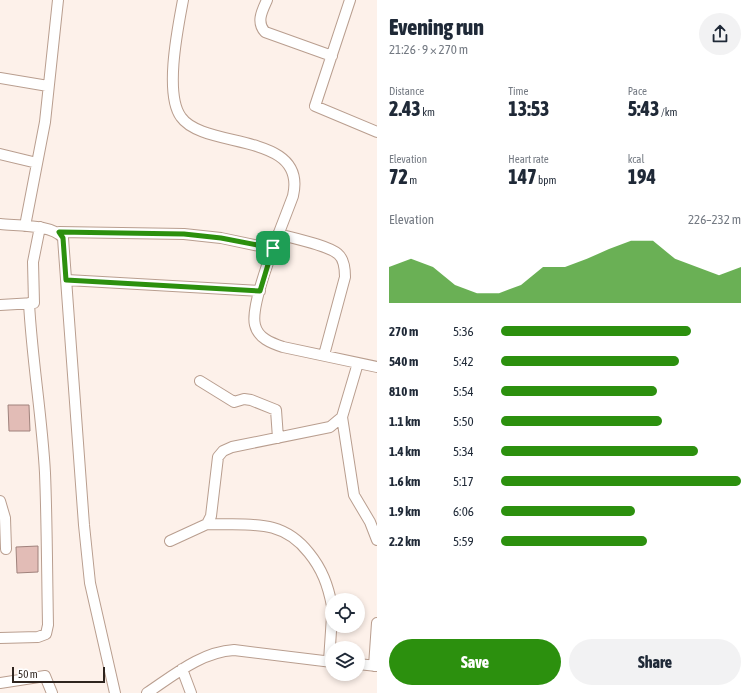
<!DOCTYPE html>
<meta charset="utf-8">
<style>
body{margin:0;font-family:"Asap Condensed",sans-serif;background:#f2f2f3;color:#1f2937;height:100vh;display:flex;flex-direction:column;font-size:15px;white-space:nowrap}
*{box-sizing:border-box;margin:0}
p{font-size:13px;color:#747a83}
.icon{flex:none;width:22px;height:22px;fill:none;stroke:currentColor;stroke-width:2;stroke-linecap:round;stroke-linejoin:round}
.map{position:relative;flex:1;overflow:hidden}
.sheet{display:flex;flex-direction:column;background:#fff;width:376px}
.sheet>*{flex:none}
.controls{position:absolute;left:325px;top:593px;display:grid;gap:8px}
.controls a{display:grid;place-items:center;width:40px;height:40px;border-radius:50%;background:#fff;box-shadow:0 2px 6px #0003;font-size:20px}
.scale{position:absolute;left:12px;bottom:10px;width:93px;box-sizing:border-box;padding-left:4px;border:2px solid #2e241e;border-top:0;font-size:11px;line-height:14px;white-space:nowrap;color:#2e241e;-webkit-text-stroke:3px #fff;paint-order:stroke}
.pin{position:absolute;display:grid;place-items:center;width:34px;height:34px;color:#fff;margin:-17px;border-radius:8px;box-shadow:0 2px 6px #0006}
.round{display:grid;place-items:center;flex:none;width:42px;height:42px;border-radius:21px;background:#f2f2f3}
.overview{display:flex;align-items:center;justify-content:space-between;height:68px;padding:0 12px}
h1{font-size:22px;font-weight:800;line-height:30px}
.figures{display:grid;grid-template-columns:repeat(3,1fr);gap:6px;height:68px;padding:4px 12px}
.figures div{display:grid;align-content:center}
.figures b{font-size:20px;font-weight:800}
.figures small{font-size:11px;font-weight:400}
.figures p{font-size:11px}
.chart{height:112px;padding:8px 12px}
.chart p{display:flex;justify-content:space-between}
.chart svg{width:100%;height:72px;margin-top:4px;fill:#2c900e;opacity:.7}
.action{display:flex;gap:8px;margin-top:auto;padding:8px 12px}
.action a{flex:1;height:46px;border-radius:24px;background:#2c900e;color:#fff;font-size:16px;font-weight:800;line-height:46px;text-align:center}
.action a+a{background:#f2f2f3;color:#1f2937}
ul{padding:0 12px;list-style:none;font-size:13px}
li{display:grid;grid-template-columns:64px 48px 1fr;align-items:center;height:30px}
li i{height:10px;border-radius:5px;background:#2c900e}
main{display:flex;flex:1;min-height:0}
.map>svg:first-child{display:block}
.building{fill:#e2bcb6;stroke:#a0827c}
.lines{fill:none;stroke-linecap:round;stroke-linejoin:round}
.minor-casing{stroke:#b99e8f;stroke-width:12}
.minor{stroke:#fff;stroke-width:10}
.route-casing{stroke:#fff;stroke-width:8}
.route{stroke:#2c900e;stroke-width:5}
</style>
<main>
<div class="map">
<svg width="377" height="693" viewBox="0 0 377 693">
<rect width="100%" height="100%" fill="#fdf1ea"/>
<!-- building -->
<path class="building" d="M8 405H29L30 431H9Z
M38 546V572L17 573 16 547Z"/>
<g class="lines">
<!-- minor casing -->
<g class="minor-casing">
<path id="minor" d="M183 0C178 27 164 94 181 117 204 150 308 131 293 196 284 221 249 303 255 325 258 338 271 343 283 347L377 367
M267 0C262 11 256 22 265 32L332 56
M350 0 315 106 377 132
M0 78 48 86
M0 154 37 163
M0 224C17 226 52 224 63 238L84 525 90 583 115 693
M25 226 45 122 58 0
M59 232 184 234 221 238 273 249
M278 234C292 238 328 245 338 254 344 259 345 269 345 277L324 355
M67 280 260 291
M0 305 34 303 33 262 40 227
M200 381 234 402 244 399 251 400 276 410 278 438
M342 417 354 495 370 522 377 540
M0 501 5 518 6 549
M207 524C248 526 281 517 309 553 322 569 328 585 332 606
M170 541 207 524 211 516 218 457 223 451 232 447 330 427 342 417 358 363
M0 638 38 637 46 634 48 625C47 574 47 523 45 473 42 416 32 360 29 303
M329 661 332 616
M358 664 377 666
M374 666 377 623
M182 669 191 693
M0 683 45 676 52 693
M147 693C174 675 201 652 234 650L332 662"/>
</g>
<!-- minor -->
<use href="#minor" class="minor"/>
</g>
<g class="lines">
<!-- route casing -->
<g class="route-casing">
<path id="route" d="M59 232 184 234 221 238 273 248 260 291 66 280 63 238Z"/>
</g>
<!-- route -->
<use href="#route" class="route"/>
</g>
</svg>
<div class="controls">
<a><svg class="icon" aria-label="locate" viewBox="0 0 24 24"><circle cx="12" cy="12" r="6"/><path d="M12 2v4M12 18v4M2 12h4M18 12h4"/></svg></a>
<a><svg class="icon" aria-label="layers" viewBox="0 0 24 24"><path d="M12 4l9 5-9 5-9-5zM3 14l9 5 9-5"/></svg></a>
</div>
<div class="scale">50 m</div>
<div class="pin" style="left:273px;top:248px;background:#1e9e55"><svg class="icon" aria-label="arrive" viewBox="0 0 24 24"><path d="M6 21V4h12l-3 4 3 4H6"/></svg></div>
</div>
<section class="sheet">
<div class="overview"><div><h1>Evening run</h1><p>21:26 · 9 × 270 m</p></div><a class="round"><svg class="icon" aria-label="share" viewBox="0 0 24 24"><path d="M12 15V3M7 8l5-5 5 5M5 13v7h14v-7"/></svg></a></div>
<div class="figures">
<div><p>Distance</p><b>2.43<small> km</small></b></div>
<div><p>Time</p><b>13:53</b></div>
<div><p>Pace</p><b>5:43<small> /km</small></b></div>
</div>
<div class="figures">
<div><p>Elevation</p><b>72<small> m</small></b></div>
<div><p>Heart rate</p><b>147<small> bpm</small></b></div>
<div><p>kcal</p><b>194</b></div>
</div>
<div class="chart"><p><span>Elevation</span>226–232 m</p>
<svg viewBox="0 0 160 44" preserveAspectRatio="none"><path d="M0 44V22L10 17L20 22L30 33L40 38L50 38L60 33L70 22L80 22L90 17L100 11L110 6L120 6L130 17L140 22L150 27L160 22V44z"/></svg>
</div>
<ul>
<li><b>270 m</b>5:36<i style="width:79%"></i></li>
<li><b>540 m</b>5:42<i style="width:74%"></i></li>
<li><b>810 m</b>5:54<i style="width:65%"></i></li>
<li><b>1.1 km</b>5:50<i style="width:67%"></i></li>
<li><b>1.4 km</b>5:34<i style="width:82%"></i></li>
<li><b>1.6 km</b>5:17<i style="width:100%"></i></li>
<li><b>1.9 km</b>6:06<i style="width:56%"></i></li>
<li><b>2.2 km</b>5:59<i style="width:61%"></i></li>
</ul>
<div class="action"><a>Save</a><a>Share</a></div>
</section>
</main>
